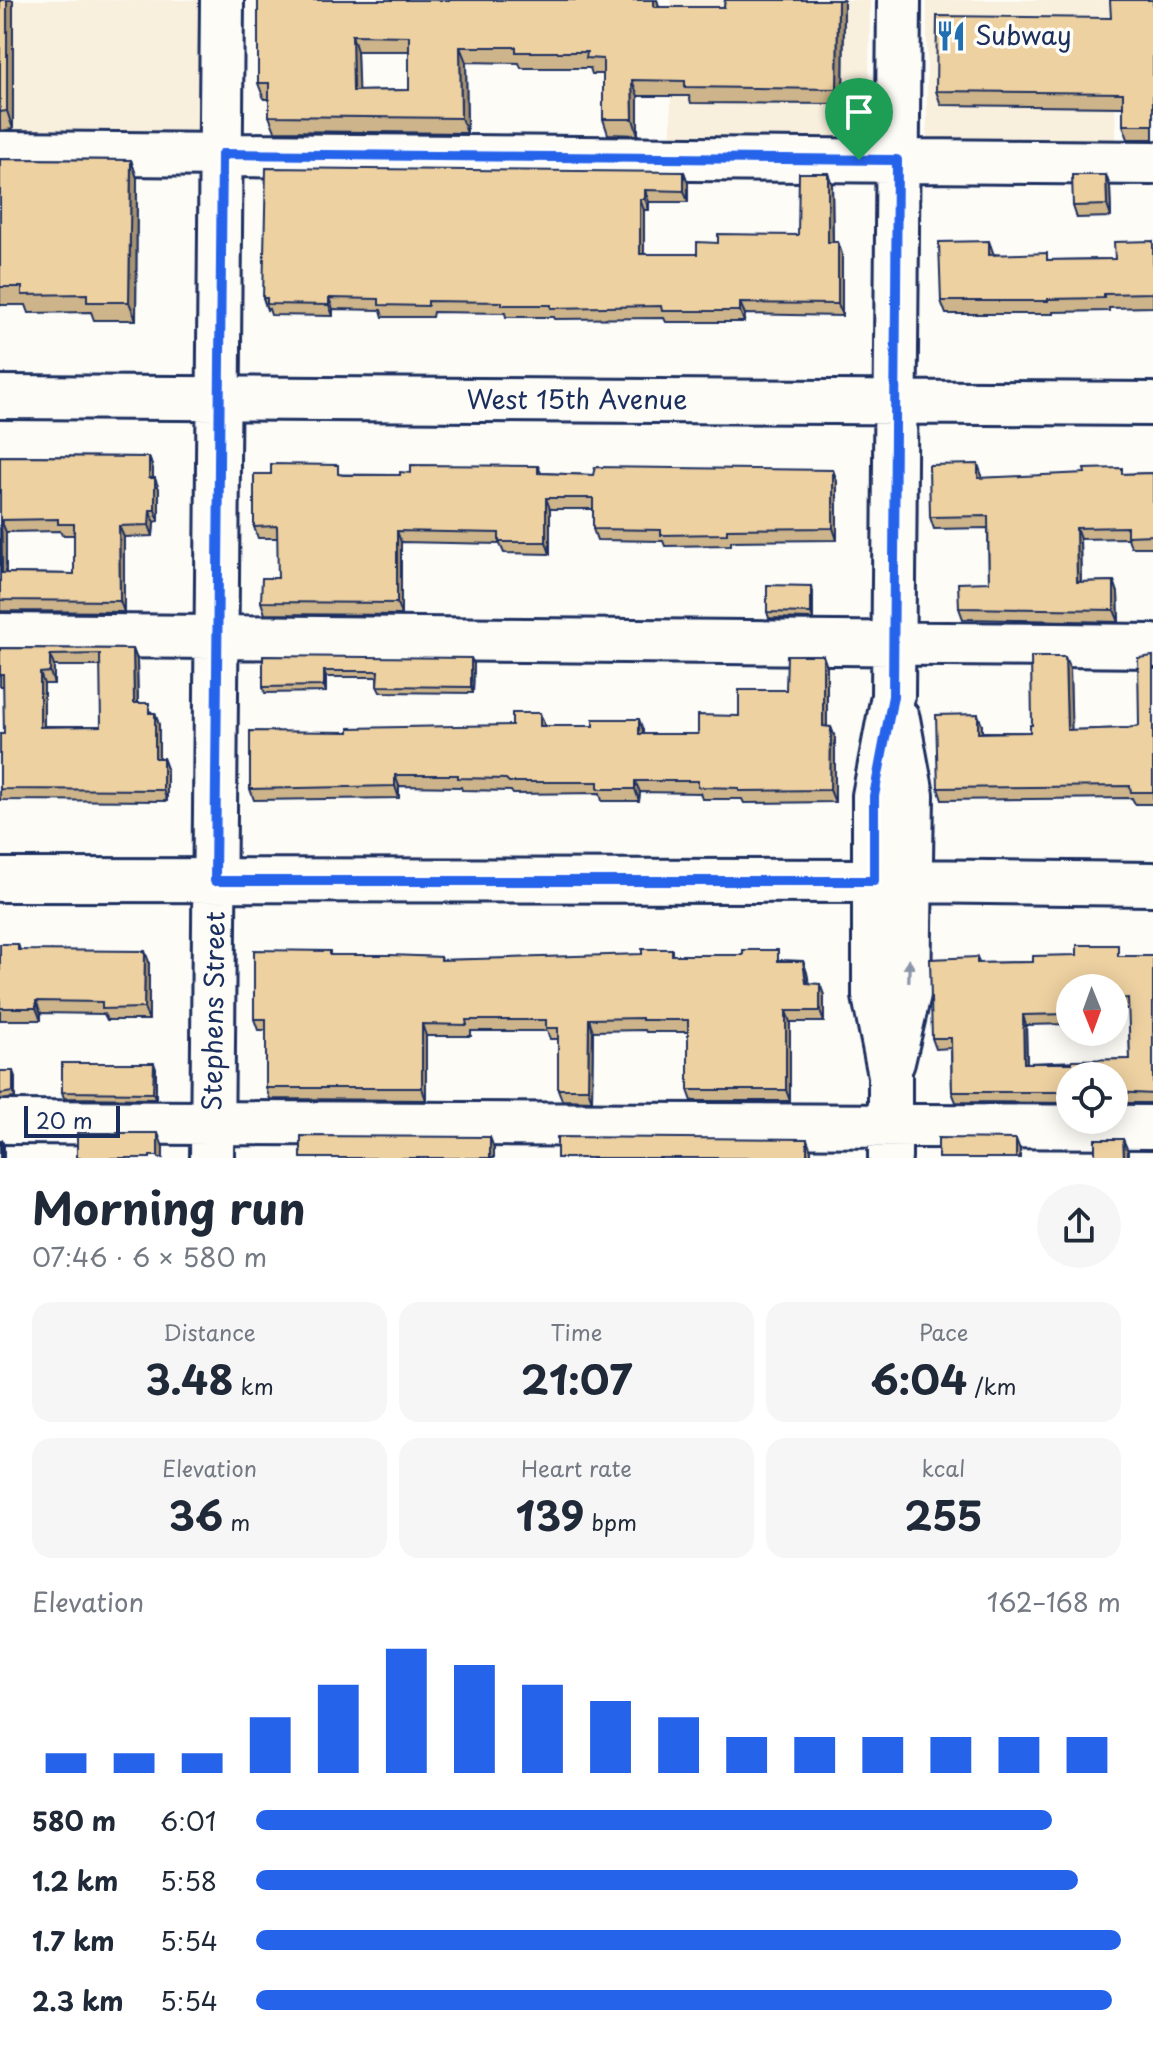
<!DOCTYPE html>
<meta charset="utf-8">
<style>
body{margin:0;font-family:"Playpen Sans",sans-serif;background:#f6f6f7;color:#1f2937;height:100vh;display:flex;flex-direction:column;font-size:30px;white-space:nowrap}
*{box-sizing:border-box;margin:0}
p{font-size:26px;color:#747a83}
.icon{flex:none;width:44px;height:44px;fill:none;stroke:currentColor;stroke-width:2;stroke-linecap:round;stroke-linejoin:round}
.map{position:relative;height:1158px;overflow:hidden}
.side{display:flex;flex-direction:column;background:#fff;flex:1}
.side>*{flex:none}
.needle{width:52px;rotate:179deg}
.fabs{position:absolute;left:1056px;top:974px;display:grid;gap:16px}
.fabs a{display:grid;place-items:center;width:72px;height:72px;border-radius:50%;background:#fff;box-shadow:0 4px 20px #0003;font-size:40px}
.scale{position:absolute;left:24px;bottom:20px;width:96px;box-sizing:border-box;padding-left:8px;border:4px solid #1b2f5e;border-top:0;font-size:22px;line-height:28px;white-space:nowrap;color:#1b2f5e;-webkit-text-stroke:6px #fdfcf7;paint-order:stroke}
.pin{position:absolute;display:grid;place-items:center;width:68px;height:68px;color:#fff;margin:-82px -34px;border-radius:50% 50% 50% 0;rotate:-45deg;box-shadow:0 0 8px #0007}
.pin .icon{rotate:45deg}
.round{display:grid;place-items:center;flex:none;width:84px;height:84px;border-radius:42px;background:#f6f6f7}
.summary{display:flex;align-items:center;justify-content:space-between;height:136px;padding:0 32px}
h1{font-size:44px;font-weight:700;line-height:60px}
.stats{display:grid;grid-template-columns:repeat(3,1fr);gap:12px;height:136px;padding:8px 32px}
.stats div{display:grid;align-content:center;border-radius:20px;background:#f6f6f7;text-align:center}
.stats b{font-size:40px;font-weight:700}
.stats small{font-size:22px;font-weight:400}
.stats p{font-size:22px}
.chart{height:224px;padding:16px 32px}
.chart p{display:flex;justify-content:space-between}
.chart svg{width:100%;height:144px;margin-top:8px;stroke:#2563eb;stroke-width:6}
ul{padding:0 32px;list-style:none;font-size:26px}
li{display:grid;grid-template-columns:128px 96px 1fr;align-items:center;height:60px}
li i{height:20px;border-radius:10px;background:#2563eb}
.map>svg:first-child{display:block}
.built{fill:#f8efdd}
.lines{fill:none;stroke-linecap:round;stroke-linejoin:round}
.minor-casing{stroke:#1b2f5e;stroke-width:48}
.minor{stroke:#fdfcf7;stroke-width:42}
.wall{fill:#cdb48a;stroke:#1b2f5e;stroke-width:2;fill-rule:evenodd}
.shaded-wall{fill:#a79271;stroke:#1b2f5e;stroke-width:2}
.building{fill:#eed1a1;stroke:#1b2f5e;stroke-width:2;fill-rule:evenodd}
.oneway{fill:#8c96aa}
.route-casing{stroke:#fff;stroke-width:16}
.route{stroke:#2563eb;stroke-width:10}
.labels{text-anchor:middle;stroke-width:7;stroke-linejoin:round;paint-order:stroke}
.poi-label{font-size:26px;fill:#1b2f5e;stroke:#fdfcf7;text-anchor:start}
.street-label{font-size:26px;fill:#1b2f5e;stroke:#fdfcf7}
</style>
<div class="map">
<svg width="1153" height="1158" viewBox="0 0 1153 1158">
<rect width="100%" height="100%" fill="#fdfcf7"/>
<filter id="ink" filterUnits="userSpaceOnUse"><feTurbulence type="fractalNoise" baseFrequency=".0125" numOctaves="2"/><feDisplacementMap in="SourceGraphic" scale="16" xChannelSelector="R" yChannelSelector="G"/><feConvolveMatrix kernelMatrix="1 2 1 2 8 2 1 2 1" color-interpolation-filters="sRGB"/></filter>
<g filter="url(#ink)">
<!-- built -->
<path class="built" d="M0 0H203L201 134 0 139Z
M671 0H870L868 142 671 149Z
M927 0H1113L1116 151 927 142Z"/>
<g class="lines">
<!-- minor casing -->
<g class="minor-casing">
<path id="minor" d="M0 153 1153 163
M0 397 1153 404
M0 635 1153 646
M0 880 874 881
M911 881 1153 884
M893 1062 909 994 912 795 898 719
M0 1122 1153 1127
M212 1158 222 0
M890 1158V1075L874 996V796L893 696 899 0"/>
</g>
<!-- minor -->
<use href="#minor" class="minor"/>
</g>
<!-- wall -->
<path class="wall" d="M0 0 13 129 0 131Z
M258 0H657L659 7H724L725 0H844L843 104 691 103 689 96H638V135L608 134 603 119V74H592L590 68H521L519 63 466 62 467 133 275 131 269 116V99H264L258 83ZM357 51H409V90L358 91Z
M1153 0V139H1128L1123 125V107L941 105 936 91Z
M0 159 131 160 137 178 136 320H94L91 312 29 313 26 305H0Z
M684 172 688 183V202H649V210H644V254H697L718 243 798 235 832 184 833 242 842 254V316L745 314 744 322H666L664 318 555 319 554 317H506L505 313 433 312 432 317H383L381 310 333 309V316L271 315 269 309 267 310 263 298Z
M1106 175 1110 187 1111 217 1077 218 1073 206Z
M1153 241V307L1109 308V311L1053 312V314H946L941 301 994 254 1050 260 1115 259Z
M0 456 149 457 153 469V478L159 489V521L154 522 153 536 124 537V612L0 611ZM60 531 62 535H74V574L6 573V532Z
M538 466 541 473 593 475 833 470 837 482V540L731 541V545L665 546 663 541 597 540 593 529V509H550V554L504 553 500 544 401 542V615L265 614 261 602 278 578V538H258L254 527 271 474 400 475 411 473Z
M1153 473V547H1131L1128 538 1080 539 1081 582 1114 581 1118 593 1119 622 963 619 959 608 989 582 988 528 934 529 930 517 982 476V478Z
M811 586 813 592V619L769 618 767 612Z
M0 648 133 649 137 660 138 703 153 713H155L159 725V758H163L167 769V801L0 800V734H4V686H0ZM54 666H101V726H44V684H54Z
M263 656 474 664 473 693 380 692 377 686V677H326V692L265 693 263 687Z
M1153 656V804H1135L1132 798 942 800 938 788 982 726V732H1030L1032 725 1070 669 1071 730 1129 728 1139 726Z
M827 667V727H831L835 738V802L744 803 742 799H702L700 793 640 792 639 801H602L600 793 513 794 511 791 462 790 461 787 399 786V798L254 800 250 789 349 732 544 724V726L643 730V734H698L739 716Z
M0 944H18L20 950 149 962V1020H107L104 1014 41 1013V1020H0Z
M332 955 441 957 442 960 674 955 803 961 807 973 809 983 824 995V1022H790V1101H692L688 1090V1032H646L645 1030 593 1031 592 1101 562 1100 558 1089V1039H550L547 1031H471V1036H426V1100L270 1099 266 1088V1030H258L254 1019Z
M1121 956H1153V1103H1114V1076H1070V1103L956 1102 952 1092 951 1048 936 1049 932 1038 977 957 979 963 1033 962ZM1070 988H1114V1009H1129L1130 1059 1027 1063 1026 1025 1070 1024Z
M156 1069V1099L64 1098 62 1092Z
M0 1071 15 1077V1098L0 1100Z"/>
<!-- shaded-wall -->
<path class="shaded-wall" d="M7 0H13V129L7 111Z
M654 0H657L659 6V22L654 7Z
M838 0H844L843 104 837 89Z
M352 35 357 51 359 106 353 91Z
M460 47 466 62 467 133 461 118Z
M632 80 638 96V135L633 119Z
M131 160 137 178 136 320 129 302Z
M684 172 688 183V202L684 191Z
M828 173 832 184 833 254 828 242Z
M1106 175 1110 187 1111 217 1107 205Z
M645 190 649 202V210L645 199Z
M640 199 644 210V265L640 254Z
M989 241 994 255H989Z
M838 242 842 254V316L838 304Z
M329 298 333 309V316L329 305Z
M740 303 745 314 744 322 740 311Z
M149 457 153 469V489L149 478Z
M978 464 982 476V489L978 478Z
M833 470 837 482V540L833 528Z
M155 478 159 489V521L155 510Z
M546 498 550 509V554L546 542Z
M150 510 154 522 153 536 149 525Z
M1 520 6 532V584L2 573Z
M119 526 124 537V612L120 601Z
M1076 528 1080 539 1081 594 1077 582Z
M397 531 401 542V615L397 603Z
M1114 581 1118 593 1119 622 1114 610Z
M811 586 813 592V619L811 613Z
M133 649 137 660 138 714 134 703Z
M50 655 54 666V684L50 672Z
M823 655 827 667V738L823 726Z
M1065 657 1070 669 1072 742 1067 730Z
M471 658 474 664 473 693 471 687Z
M324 671 326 677V692L324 686Z
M40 673 44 684V738L40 727Z
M155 713 159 725V769L155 758Z
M540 713 544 724V738L540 726Z
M978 714 982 726V744L978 733Z
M639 719 643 730V745L639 734Z
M831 727 835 738V802L830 790Z
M163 758 167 769V801L163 790Z
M395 775 399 786V798L395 786Z
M635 781 640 792 639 801 635 789Z
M145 951 149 962V1020L144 1008Z
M803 961 807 973 810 995 806 983Z
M820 984 824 995V1022L820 1011Z
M36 1001 41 1013V1020L36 1008Z
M786 1011 790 1022V1101L786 1090Z
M1023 1015 1026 1025 1027 1074 1024 1063Z
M589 1019 593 1031 592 1101 588 1089Z
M422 1024 426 1036V1100L422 1088Z
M154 1063 156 1069V1099L153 1093Z
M13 1071 15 1077V1098L13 1092Z
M158 1133 163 1147V1158H159L158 1156Z
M490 1137 494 1148V1158H490Z
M807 1139 811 1150V1158H807Z
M1016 1139 1020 1150V1158H1016Z
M1123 1139 1128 1151V1158H1124Z
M2 1140 4 1146V1158H2Z"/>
<!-- building -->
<path class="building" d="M0 0H7V111L0 112Z
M258 0H654V7H724L725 0H838L837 89 685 87V81L632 80 633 119H603V59L586 58 587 52H516V47H460L461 118 269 116V83H258ZM352 35 409 36V90L353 91Z
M1110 0H1153V125H1123V93L936 91 937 16 1111 18Z
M0 159 131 160 129 302H87V294L22 295V287H0Z
M266 168 684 172V191L645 190V199H640V254H697V242L718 243V234L798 235 799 173H828V242H838V304L740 303V311H662L661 306 551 308V305H502V302L428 301V306L379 305V299L329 298V305L267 304V298H263Z
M1072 175H1106L1107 205 1073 206Z
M989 241V255L1047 253V260L1115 259 1114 242 1153 241V293L1104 294V298L1048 299V301H941L939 242Z
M0 456 149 457V478H155V510H150L149 525 119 526 120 601 0 600ZM58 519V524H74V574L2 573 1 520Z
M271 464 338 465V474L343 475H400V472L411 473V465L538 466V473L593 475 595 467 833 470V528L727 529V534L661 535V530L593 529V498H546V542H499V533L397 531V603L261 602 262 578H278L277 526 254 527V474H271Z
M978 464V478L1085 473 1084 469 1122 468V474L1153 473V535L1127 536V527L1076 528 1077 582 1114 581V610L959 608 958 583 989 582 988 516 930 517 929 465Z
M767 585 811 586V613L767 612Z
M0 648 133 649 134 703H149V713H155V758H163V790L0 789V734H4L3 674H0ZM100 654 101 726 40 727V673L50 672V655Z
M787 655H823V726L831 727 830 790 739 791V788L698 787V781H635V789H598V782H509L506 779 458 778V775H395V786L250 789V731L349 732V728L512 725V713H540V726H593V719H639V734H698V715L739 716V690H786Z
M263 656 471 658V687L377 686 378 671H324V686L263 687Z
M1153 656V792H1131L1130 786 938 788 936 715 978 714V733L1030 732V725H1032L1031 657H1065L1067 730 1129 728 1139 726 1138 658Z
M0 944H18V950L145 951 144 1008 102 1009V1002L36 1001V1008H0Z
M1077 945H1118V956H1153V1094L1114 1092V1076H1070V1092H952L951 1038H932L930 959 977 957V963L1033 962V956L1077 955ZM1070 988H1114V999L1128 998 1130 1059 1072 1060V1063H1024L1023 1015 1070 1014Z
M642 949H672V955H743V950H778V961H803L806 983 820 984V1011H786V1090H688V1020H642V1018L589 1019 588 1089H558V1028H546V1020H466L467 1025 422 1024V1088H266V1019H254V950L330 951V955H390L441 957V960L642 954Z
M62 1063H154L153 1093 62 1092Z
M0 1071H13V1092L0 1094Z
M77 1133H158V1156H150V1158H77Z
M301 1136 490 1137V1158H301Z
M557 1137 807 1139V1158H557Z
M938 1138 1016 1139V1158H938Z
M1095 1139H1123L1124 1158H1095Z
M0 1140H2V1158H0Z"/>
<!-- one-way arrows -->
<defs><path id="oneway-solid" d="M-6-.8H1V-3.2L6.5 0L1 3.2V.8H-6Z" transform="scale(2)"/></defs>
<use class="oneway" href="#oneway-solid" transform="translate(909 971) rotate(-89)"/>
</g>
<g class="lines" filter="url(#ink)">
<!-- route casing -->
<g class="route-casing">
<path id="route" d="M222 154 897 160 893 696 874 796V881H215Z"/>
</g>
<!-- route -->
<use href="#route" class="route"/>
</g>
<!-- icons -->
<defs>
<g id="restaurant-bare" transform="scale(2.4)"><path d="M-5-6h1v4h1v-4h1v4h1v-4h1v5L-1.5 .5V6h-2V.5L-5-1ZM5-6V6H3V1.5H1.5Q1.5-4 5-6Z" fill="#1f6fb2" stroke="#fdfcf7" stroke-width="2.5" paint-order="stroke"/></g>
</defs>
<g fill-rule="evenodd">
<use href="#restaurant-bare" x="951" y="36"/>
</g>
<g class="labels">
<!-- poi labels -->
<g class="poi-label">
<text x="975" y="45">Subway</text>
</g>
<!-- street labels -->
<g class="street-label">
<text x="577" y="409">West 15th Avenue</text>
<text transform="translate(214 1011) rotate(-89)" y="9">Stephens Street</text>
</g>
</g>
</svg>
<div class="fabs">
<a><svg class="needle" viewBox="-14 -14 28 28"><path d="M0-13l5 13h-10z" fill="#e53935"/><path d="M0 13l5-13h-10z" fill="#747a83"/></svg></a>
<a><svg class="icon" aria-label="locate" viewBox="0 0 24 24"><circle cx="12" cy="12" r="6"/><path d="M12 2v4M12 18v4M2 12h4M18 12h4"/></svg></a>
</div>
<div class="scale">20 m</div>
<div class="pin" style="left:859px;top:160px;background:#1e9e55"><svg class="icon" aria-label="arrive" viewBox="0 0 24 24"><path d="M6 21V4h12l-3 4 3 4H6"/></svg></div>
</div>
<section class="side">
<div class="summary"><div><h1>Morning run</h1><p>07:46 · 6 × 580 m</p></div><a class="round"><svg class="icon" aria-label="share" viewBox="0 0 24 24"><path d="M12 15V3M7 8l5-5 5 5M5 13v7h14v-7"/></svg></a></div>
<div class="stats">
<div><p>Distance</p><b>3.48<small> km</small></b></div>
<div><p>Time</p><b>21:07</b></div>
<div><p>Pace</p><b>6:04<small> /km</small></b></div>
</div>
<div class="stats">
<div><p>Elevation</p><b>36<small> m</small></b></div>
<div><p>Heart rate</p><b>139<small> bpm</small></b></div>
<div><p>kcal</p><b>255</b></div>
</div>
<div class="chart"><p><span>Elevation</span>162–168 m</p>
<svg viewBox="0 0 160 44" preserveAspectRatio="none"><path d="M5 44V38M15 44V38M25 44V38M35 44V27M45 44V17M55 44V6M65 44V11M75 44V17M85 44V22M95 44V27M105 44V33M115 44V33M125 44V33M135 44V33M145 44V33M155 44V33"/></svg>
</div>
<ul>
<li><b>580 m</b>6:01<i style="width:92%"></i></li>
<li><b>1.2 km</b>5:58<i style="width:95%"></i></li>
<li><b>1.7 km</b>5:54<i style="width:100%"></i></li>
<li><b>2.3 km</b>5:54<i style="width:99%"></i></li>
</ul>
</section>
